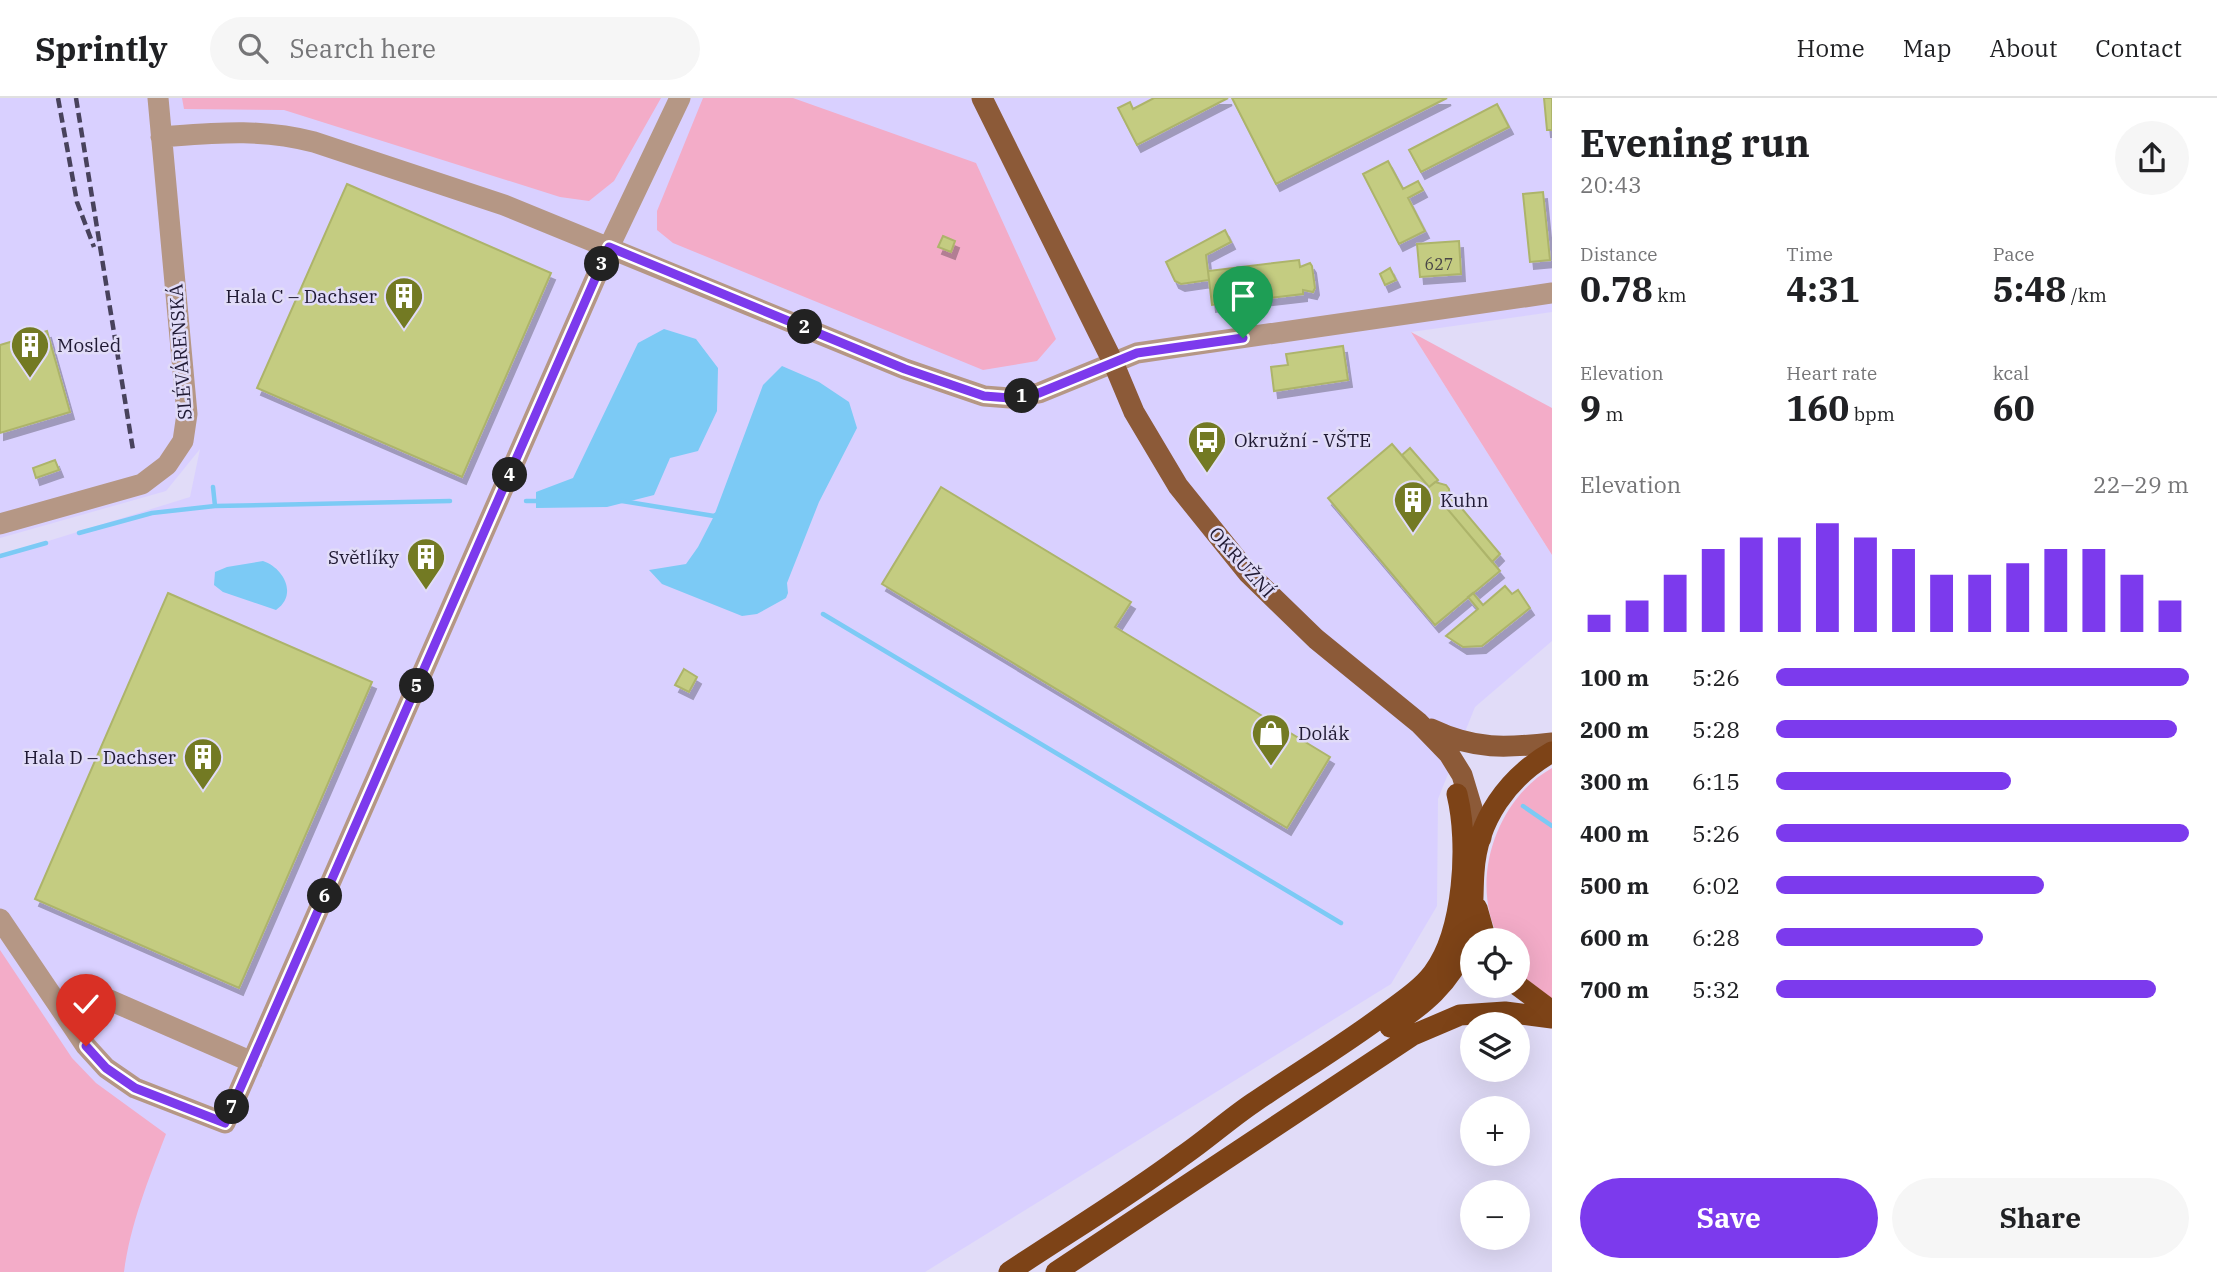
<!DOCTYPE html>
<meta charset="utf-8">
<style>
body{margin:0;font-family:"IBM Plex Serif",serif;background:#f6f6f6;color:#202124;height:100vh;display:flex;flex-direction:column;font-size:26px;white-space:nowrap}
*{box-sizing:border-box;margin:0}
p{font-size:23px;color:#757577}
.icon{flex:none;width:38px;height:38px;fill:none;stroke:currentColor;stroke-width:2;stroke-linecap:round;stroke-linejoin:round}
.map{position:relative;flex:1;overflow:hidden}
.sheet{display:flex;flex-direction:column;background:#fff;width:665px}
.sheet>*{flex:none}
.tools{position:absolute;left:1460px;top:830px;display:grid;gap:14px}
.tools a{display:grid;place-items:center;width:70px;height:70px;border-radius:50%;background:#fff;box-shadow:0 7px 28px #0002;font-size:35px}
.pin{position:absolute;display:grid;place-items:center;width:60px;height:60px;color:#fff;margin:-72px -30px;border-radius:50% 50% 50% 0;rotate:-45deg;box-shadow:0 0 7px #0007}
.pin .icon{rotate:45deg}
.km{position:absolute;width:35px;height:35px;margin:-18px;border-radius:50%;background:#222;color:#fff;font-size:19px;line-height:35px;text-align:center}
.round{display:grid;place-items:center;flex:none;width:74px;height:74px;border-radius:37px;background:#f6f6f6}
.overview{display:flex;align-items:center;justify-content:space-between;height:119px;padding:0 28px}
h1{font-size:38px;font-weight:700;line-height:52px}
.metrics{display:grid;grid-template-columns:repeat(3,1fr);gap:10px;height:119px;padding:7px 28px}
.metrics div{display:grid;align-content:center}
.metrics b{font-size:35px;font-weight:700}
.metrics small{font-size:19px;font-weight:400}
.metrics p{font-size:19px}
.chart{height:196px;padding:14px 28px}
.chart p{display:flex;justify-content:space-between}
.chart svg{width:100%;height:126px;margin-top:7px;stroke:#7c3aed;stroke-width:6}
.primary-button{display:flex;gap:14px;margin-top:auto;padding:14px 28px}
.primary-button a{flex:1;height:80px;border-radius:42px;background:#7c3aed;color:#fff;font-size:28px;font-weight:700;line-height:80px;text-align:center}
.primary-button a+a{background:#f6f6f6;color:#202124}
ul{padding:0 28px;list-style:none;font-size:23px}
li{display:grid;grid-template-columns:112px 84px 1fr;align-items:center;height:52px}
li i{height:18px;border-radius:9px;background:#7c3aed}
header{display:flex;align-items:center;gap:42px;box-sizing:border-box;height:98px;padding:0 35px;background:#fff;border-bottom:2px solid #e0e0e0}
header strong{font-size:33px}
nav{display:flex;gap:38px;margin-inline-start:auto;font-size:24px}
.search{width:490px;height:63px;background:#f6f6f6;display:flex;align-items:center;gap:18px;box-sizing:border-box;padding:0 24px;border-radius:38px;color:#757577;font-size:26px}
main{display:flex;flex:1;min-height:0}
.map>svg:first-child{display:block}
.built{fill:#d9d0ff}
.green{fill:#f3acc8}
.water{fill:#7ccaf5}
.lines{fill:none;stroke-linecap:round;stroke-linejoin:round}
.stream{stroke:#7ccaf5;stroke-width:4.5}
.building{fill:#c4cc81;stroke:#adb46b;stroke-width:2;filter:url(#shadow)}
.minor{stroke:#b59785;stroke-width:21}
.major{stroke:#8c5a38;stroke-width:21}
.highway{stroke:#7d4317;stroke-width:21}
.rail{stroke:#48425c;stroke-width:4.5;stroke-dasharray:10 5;stroke-linecap:butt}
.route-casing{stroke:#fff;stroke-width:14}
.route{stroke:#7c3aed;stroke-width:9}
.labels{text-anchor:middle;stroke-width:5;stroke-linejoin:round;paint-order:stroke}
.number-label{font-size:16px;fill:#494647}
.poi-label{font-size:19px;fill:#201a34;stroke:#e1dcf8;text-anchor:start}
.street-label{font-size:19px;fill:#201a34;stroke:#e1dcf8}
</style>
<header>
<strong>Sprintly</strong>
<div class="search"><svg class="icon" aria-label="search" viewBox="0 0 24 24"><circle cx="10" cy="10" r="6"/><path d="M15 15l6 6"/></svg>Search here</div>
<nav><a>Home</a><a>Map</a><a>About</a><a>Contact</a></nav>
</header>
<main>
<div class="map">
<svg width="1552" height="1174" viewBox="0 0 1552 1174">
<defs>
<filter id="shadow"><feDropShadow dx="4" dy="7" stdDeviation="0" flood-color="#0004"/></filter>
</defs>
<rect width="100%" height="100%" fill="#e1dcf8"/>
<!-- built -->
<path class="built" d="M0 0H1552V214L1411 234 1552 457V543L1475 609 1438 701 1437 808 1391 886 925 1174H0V458L190 399 200 351 166 393 0 440Z"/>
<!-- green -->
<path class="green" d="M182 0H661L614 83 589 103 560 99 284 12 184 11Z
M703 0H793L976 65 1056 241 1037 263 983 272 673 145 657 132V113Z
M1411 234 1552 310V457Z
M1552 670V901L1532 887 1517 870V842H1500C1468 784 1496 701 1552 670Z
M0 852 72 960 96 985 166 1036C149 1080 130 1127 124 1174H0Z"/>
<!-- water -->
<path class="water" d="M664 231 696 241 718 270 717 313 698 353 670 360 654 397 607 409 536 410V394L573 380 638 245Z
M782 268 819 284 849 304 857 330 819 404 787 485 788 495 786 500 757 516 742 518 662 486 649 472 686 466 698 449 714 418 763 287Z
M263 463C284 470 298 497 276 512L223 494 214 487 215 474 227 469Z"/>
<g class="lines">
<!-- stream -->
<path class="stream" d="M213 389 215 408
M526 403H540
M622 403 714 418 719 415
M79 435 152 415 215 408 450 403
M0 458 46 445
M823 516 1341 825
M1523 708 1552 728"/>
</g>
<!-- building -->
<path class="building" d="M1154 0H1228L1137 47 1118 10 1130 4 1133 11Z
M1232 0H1447L1276 86Z
M1544 0H1552V32H1547Z
M1497 6 1509 29 1421 74 1409 52Z
M1388 63 1403 91 1418 83 1423 92 1408 100 1425 133 1399 146 1363 76Z
M347 86 551 175 462 379 257 290Z
M1543 94 1550 162 1530 164 1523 96Z
M1225 132 1231 144 1206 157 1209 182 1181 186 1175 183 1166 164Z
M943 138 955 143 951 154 938 149Z
M1459 143 1461 176 1420 179 1417 146Z
M1299 162 1300 169 1310 165 1312 168 1315 190 1313 194 1303 192V196L1212 207 1208 173Z
M1390 170 1396 182 1385 187 1380 176Z
M47 233 70 314 0 335V247Z
M1343 248 1348 282 1274 293 1271 269 1288 267 1286 256Z
M1392 346 1429 389 1435 384 1446 387 1449 391 1450 403 1444 407 1500 473 1435 527 1328 400Z
M1410 350 1438 382 1429 389 1402 357Z
M55 362 59 372 36 380 33 370Z
M941 389 1131 504 1115 529 1330 659 1287 730 882 486Z
M1453 400 1500 456 1492 464 1444 407Z
M1505 488 1512 496 1518 492 1530 510 1482 548 1463 549 1446 538 1478 511 1468 499 1473 495 1483 507Z
M168 495 372 584 239 890 35 801Z
M684 571 697 579 689 594 675 587Z"/>
<g class="lines">
<!-- minor -->
<path class="minor" d="M161 39C215 35 260 30 314 44L504 107 905 271 984 298 1010 300 1039 295 1137 255 1552 195
M0 426 142 386 167 367 183 343 187 316 158 0
M0 821 86 948 106 970 135 990 225 1025 609 149 680 0
M60 910C77 903 88 897 107 901L252 964"/>
<!-- major -->
<path class="major" d="M982 0 1113 264 1134 314 1178 388 1248 475 1316 541 1419 625 1449 656 1462 677 1481 740
M1431 631C1475 652 1506 650 1552 645"/>
<!-- highway -->
<path class="highway" d="M1477 810 1486 842
M1517 887 1552 913
M1390 929C1422 908 1451 885 1465 848 1475 823 1472 800 1474 774 1477 722 1508 679 1552 654
M1009 1174C1066 1136 1126 1100 1181 1059 1206 1042 1228 1022 1253 1005 1297 975 1342 948 1385 916 1401 904 1421 891 1433 875 1464 834 1469 745 1457 696
M1056 1174 1413 937 1460 917 1505 914 1552 920"/>
<!-- rail -->
<path class="rail" d="M58 0 77 104 94 149
M76 0 133 352"/>
</g>
<g class="lines">
<!-- route casing -->
<g class="route-casing">
<path id="route" d="M86 948 106 970 135 990 225 1025 609 149 905 271 984 298 1010 300 1039 295 1137 255 1243 240"/>
</g>
<!-- route -->
<use href="#route" class="route"/>
</g>
<!-- icons -->
<defs>
<g id="building-pin" transform="scale(2.0125)"><path d="M0 17L-7.5 6A9.5 9.5 0 1 1 7.5 6Z" fill="#737a23" stroke="#e1dcf8"/><path d="M-4-6H4V6H1V3H-1V6H-4ZM-2.5-4.3h1.7v1.8h-1.7ZM.8-4.3h1.7v1.8H.8ZM-2.5-1h1.7V.8h-1.7ZM.8-1h1.7V.8H.8Z" fill="#fff"/></g>
<g id="bus-pin" transform="scale(2.0125)"><path d="M0 17L-7.5 6A9.5 9.5 0 1 1 7.5 6Z" fill="#737a23" stroke="#e1dcf8"/><path d="M-5-6H5V4H4V6H2V4H-2V6H-4V4H-5ZM-3.5-4V0h7V-4ZM-3.5 1.2v1.5H-2V1.2ZM2 1.2v1.5H3.5V1.2Z" fill="#fff"/></g>
<g id="shop-pin" transform="scale(2.0125)"><path d="M0 17L-7.5 6A9.5 9.5 0 1 1 7.5 6Z" fill="#737a23" stroke="#e1dcf8"/><path d="M-5-2.5h2.3a2.7 3.5 0 0 1 5.4 0H5L5.5 6h-11ZM-1.5-2.5h3a1.5 2.3 0 0 0-3 0Z" fill="#fff"/></g>
</defs>
<g fill-rule="evenodd">
<use href="#building-pin" x="404" y="198"/>
<use href="#building-pin" x="30" y="247"/>
<use href="#bus-pin" x="1207" y="342"/>
<use href="#building-pin" x="1413" y="402"/>
<use href="#building-pin" x="426" y="459"/>
<use href="#shop-pin" x="1271" y="635"/>
<use href="#building-pin" x="203" y="659"/>
</g>
<g class="labels">
<!-- number labels -->
<g class="number-label">
<text x="1439" y="172">627</text>
</g>
<!-- poi labels -->
<g class="poi-label">
<text x="377" y="205" text-anchor="end">Hala C – Dachser</text>
<text x="57" y="254">Mosled</text>
<text x="1234" y="349">Okružní - VŠTE</text>
<text x="1440" y="409">Kuhn</text>
<text x="399" y="466" text-anchor="end">Světlíky</text>
<text x="1298" y="642">Dolák</text>
<text x="176" y="666" text-anchor="end">Hala D – Dachser</text>
</g>
<!-- street labels -->
<g class="street-label">
<text transform="translate(180 254) rotate(-94)" y="7">SLÉVÁRENSKÁ</text>
<text transform="translate(1242 464) rotate(48)" y="7">OKRUŽNÍ</text>
</g>
</g>
</svg>
<div class="tools">
<a><svg class="icon" aria-label="locate" viewBox="0 0 24 24"><circle cx="12" cy="12" r="6"/><path d="M12 2v4M12 18v4M2 12h4M18 12h4"/></svg></a>
<a><svg class="icon" aria-label="layers" viewBox="0 0 24 24"><path d="M12 4l9 5-9 5-9-5zM3 14l9 5 9-5"/></svg></a>
<a>+</a>
<a>−</a>
</div>
<div class="pin" style="left:1243px;top:240px;background:#1e9e55"><svg class="icon" aria-label="arrive" viewBox="0 0 24 24"><path d="M6 21V4h12l-3 4 3 4H6"/></svg></div>
<div class="pin" style="left:86px;top:948px;background:#d93025"><svg class="icon" aria-label="check" viewBox="0 0 24 24"><path d="M5 12l5 5 9-10"/></svg></div>
<b class="km" style="left:1022px;top:298px">1</b>
<b class="km" style="left:805px;top:229px">2</b>
<b class="km" style="left:602px;top:166px">3</b>
<b class="km" style="left:510px;top:377px">4</b>
<b class="km" style="left:417px;top:588px">5</b>
<b class="km" style="left:325px;top:798px">6</b>
<b class="km" style="left:232px;top:1009px">7</b>
</div>
<section class="sheet">
<div class="overview"><div><h1>Evening run</h1><p>20:43</p></div><a class="round"><svg class="icon" aria-label="share" viewBox="0 0 24 24"><path d="M12 15V3M7 8l5-5 5 5M5 13v7h14v-7"/></svg></a></div>
<div class="metrics">
<div><p>Distance</p><b>0.78<small> km</small></b></div>
<div><p>Time</p><b>4:31</b></div>
<div><p>Pace</p><b>5:48<small> /km</small></b></div>
</div>
<div class="metrics">
<div><p>Elevation</p><b>9<small> m</small></b></div>
<div><p>Heart rate</p><b>160<small> bpm</small></b></div>
<div><p>kcal</p><b>60</b></div>
</div>
<div class="chart"><p><span>Elevation</span>22–29 m</p>
<svg viewBox="0 0 160 44" preserveAspectRatio="none"><path d="M5 44V38M15 44V33M25 44V24M35 44V15M45 44V11M55 44V11M65 44V6M75 44V11M85 44V15M95 44V24M105 44V24M115 44V20M125 44V15M135 44V15M145 44V24M155 44V33"/></svg>
</div>
<ul>
<li><b>100 m</b>5:26<i style="width:100%"></i></li>
<li><b>200 m</b>5:28<i style="width:97%"></i></li>
<li><b>300 m</b>6:15<i style="width:57%"></i></li>
<li><b>400 m</b>5:26<i style="width:100%"></i></li>
<li><b>500 m</b>6:02<i style="width:65%"></i></li>
<li><b>600 m</b>6:28<i style="width:50%"></i></li>
<li><b>700 m</b>5:32<i style="width:92%"></i></li>
</ul>
<div class="primary-button"><a>Save</a><a>Share</a></div>
</section>
</main>
